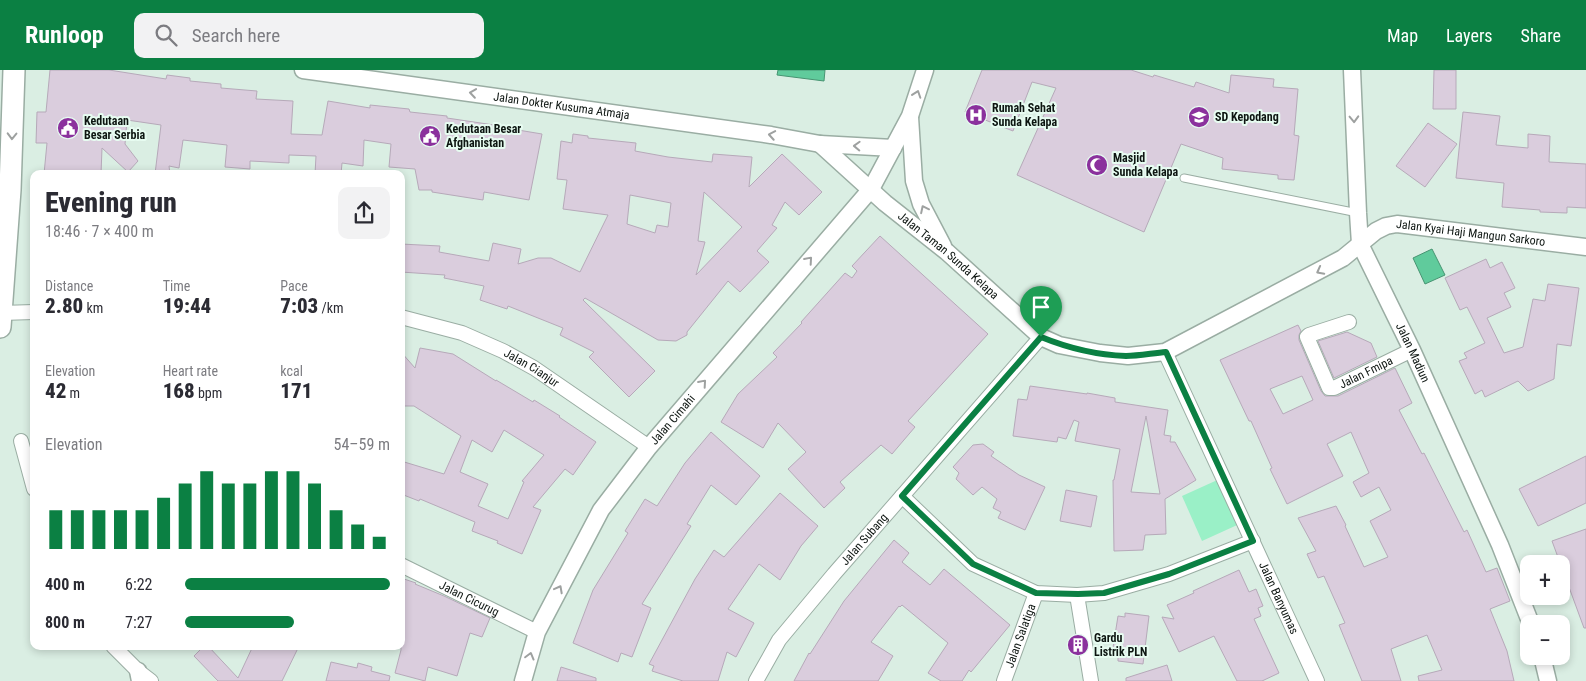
<!DOCTYPE html>
<meta charset="utf-8">
<style>
body{margin:0;font-family:"Roboto Condensed",sans-serif;background:#f2f2f3;color:#2b2b33;height:100vh;display:flex;flex-direction:column;font-size:19px;white-space:nowrap}
*{box-sizing:border-box;margin:0}
p{font-size:16px;color:#7c7c81}
.icon{flex:none;width:28px;height:28px;fill:none;stroke:currentColor;stroke-width:2;stroke-linecap:round;stroke-linejoin:round}
.map{position:relative;flex:1;overflow:hidden}
.sheet{position:absolute;left:30px;top:100px;width:375px;height:480px;display:flex;flex-direction:column;background:#fff;border-radius:10px;box-shadow:0 2px 8px #0003}
.sheet>*{flex:none}
.tools{position:absolute;left:1520px;top:485px;display:grid;gap:10px}
.tools a{display:grid;place-items:center;width:50px;height:50px;border-radius:10px;background:#fff;box-shadow:0 2px 8px #0003;font-size:25px}
.pin{position:absolute;display:grid;place-items:center;width:42px;height:42px;color:#fff;margin:-51px -21px;border-radius:50% 50% 50% 0;rotate:-45deg;box-shadow:0 0 5px #0007}
.pin .icon{rotate:45deg}
.round{display:grid;place-items:center;flex:none;width:52px;height:52px;border-radius:10px;background:#f2f2f3}
.summary{display:flex;align-items:center;justify-content:space-between;height:85px;padding:0 15px}
h1{font-size:28px;font-weight:800;line-height:38px}
.figures{display:grid;grid-template-columns:repeat(3,1fr);gap:8px;height:85px;padding:5px 15px}
.figures div{display:grid;align-content:center}
.figures b{font-size:21px;font-weight:800}
.figures small{font-size:14px;font-weight:400}
.figures p{font-size:14px}
.chart{height:140px;padding:10px 15px}
.chart p{display:flex;justify-content:space-between}
.chart svg{width:100%;height:90px;margin-top:5px;stroke:#0b8043;stroke-width:6}
ul{padding:0 15px;list-style:none;font-size:16px}
li{display:grid;grid-template-columns:80px 60px 1fr;align-items:center;height:38px}
li i{height:12px;border-radius:6px;background:#0b8043}
header{display:flex;align-items:center;gap:30px;box-sizing:border-box;height:70px;padding:0 25px;background:#0b8043;color:#fff}
header strong{font-size:24px}
nav{display:flex;gap:28px;margin-inline-start:auto;font-size:18px}
.search{width:350px;height:45px;background:#f2f2f3;display:flex;align-items:center;gap:12px;box-sizing:border-box;padding:0 18px;border-radius:10px;color:#7c7c81;font-size:19px}
.map>svg:first-child{display:block}
.green{fill:#9af0c7}
.water{fill:#60cb9c;stroke:#479472}
.building{fill:#dacddd;stroke:#b6a9b9;fill-rule:evenodd}
.lines{fill:none;stroke-linecap:round;stroke-linejoin:round}
.service-casing{stroke:#9aada3;stroke-width:9}
.minor-casing{stroke:#9aada3;stroke-width:16}
.tertiary-casing{stroke:#9aada3;stroke-width:19}
.primary-casing{stroke:#9aada3;stroke-width:24}
.service{stroke:#fff;stroke-width:7}
.minor{stroke:#fff;stroke-width:14}
.tertiary{stroke:#fff;stroke-width:16}
.primary{stroke:#fff;stroke-width:21}
.oneway{stroke:#9ea1a0}
.route-casing{stroke:#fff;stroke-width:10}
.route{stroke:#0b8043;stroke-width:6}
.labels{text-anchor:middle;stroke-width:4;stroke-linejoin:round;paint-order:stroke}
.street-label{font-size:12px;fill:#0d1511;stroke:#e7fcf1}
.poi-label{font-size:12px;font-weight:bold;fill:#0d1511;stroke:#e7fcf1;text-anchor:start}
</style>
<header>
<strong>Runloop</strong>
<div class="search"><svg class="icon" aria-label="search" viewBox="0 0 24 24"><circle cx="10" cy="10" r="6"/><path d="M15 15l6 6"/></svg>Search here</div>
<nav><a>Map</a><a>Layers</a><a>Share</a></nav>
</header>
<div class="map">
<svg width="1586" height="611" viewBox="0 0 1586 611">
<rect width="100%" height="100%" fill="#daeee3"/>
<!-- green -->
<path class="green" d="M1224 407 1246 451 1202 471 1182 426Z"/>
<!-- water -->
<path class="water" d="M778 0H825L824 11 777 5Z
M1432 179 1445 205 1425 214 1413 188Z"/>
<!-- building -->
<path class="building" d="M50 0H109L166 9 167 5 190 8V11L221 14V18L257 21 256 29 293 31 291 64 322 65 328 31 370 38V35L409 39 410 42 447 46V48L494 55V56L542 64 529 130 484 122 483 130 432 122V120H419L415 99 389 97 391 74 364 70 363 96 342 93 341 104H315L316 86 289 85V93L250 91V99L225 97 227 75 183 70 179 98 169 96 170 104H155L161 55 127 50 125 74 138 91 128 102 102 78 101 104H44L47 73H36L37 42H46Z
M982 0H1131L1153 7 1154 5 1194 17 1196 12 1229 23 1231 5 1274 9 1273 17 1298 19 1294 65 1299 66 1294 110 1278 109V105L1222 99 1223 88 1181 74 1144 162 1017 105 1056 18 1032 12 1013 61 965 42Z
M1434 0H1456V39H1433Z
M1463 42 1500 46 1496 75 1528 78V64L1550 66 1549 92 1586 94V138L1567 137V143L1540 142V140L1502 137 1504 113 1456 108Z
M1428 53 1457 74 1425 117 1396 96Z
M573 64 588 66V68L636 73 635 81 668 87 712 92 713 84 752 87 749 117 782 84 822 122 799 145 785 132 772 155 777 158 757 181 769 192 740 222 728 211 687 262V265L676 271 658 270 585 228 583 230 655 301 629 327 589 287 594 282 560 265 563 258 508 236 507 239 480 230 484 216 444 208 445 205 401 202V174L440 176 439 182 489 191 493 173 521 179 518 194 538 188H551L580 202 608 145 563 139 567 110 557 109 561 71 572 73ZM704 122 742 157 696 205 705 172 698 171ZM630 125 671 133 668 157 657 155 655 163 627 154Z
M880 166 988 264 908 351 915 357 892 384 881 375 840 412 845 418 824 438 788 399 806 382 778 353 763 378 721 352 738 324 777 287 773 283 802 253 801 252 845 203 852 208 857 201 852 196Z
M1486 189 1490 198 1502 192 1515 218 1504 223 1511 237 1487 248 1504 283 1523 277 1533 229 1545 231 1548 214 1579 218 1571 276 1557 274 1554 309 1528 321 1518 311 1485 327 1482 320 1475 324 1459 291 1467 288 1464 283 1485 273 1467 237 1460 240 1445 208Z
M1298 255 1301 261 1299 265V270L1321 321 1325 326H1338L1395 298 1412 333 1399 340 1422 384 1424 383 1464 462 1467 460 1486 502 1497 498 1510 531 1490 539 1507 581 1514 611H1419L1418 606 1442 600 1427 565 1391 579 1401 611H1362L1339 555 1345 553 1324 506 1318 508 1307 484 1316 481 1298 448 1336 436 1346 455 1345 456 1364 497 1388 487 1370 451 1391 440 1379 417 1361 427 1353 412 1369 403 1351 362 1327 374 1343 406 1287 434 1270 399 1272 398 1251 351H1249L1220 290ZM1302 306 1313 330 1283 344 1270 319Z
M1347 262 1371 273 1377 287 1334 308 1318 271Z
M420 278 453 284 496 311V310L533 332 534 330 560 346 559 347 596 372 573 405 565 399 533 437 541 440 522 484 497 473 498 471 472 461 475 452 420 429 419 431 401 424V391L444 404 461 366 414 336H401V282L415 298ZM504 360 544 385 522 411 524 412 508 449 478 436 488 414 460 402 472 370 492 382Z
M1030 316 1087 324V323L1115 328V332L1168 340 1164 365 1171 366 1170 372H1175L1196 410 1165 429 1166 464 1145 465 1143 480 1114 481 1113 410H1114L1120 379 1075 371 1079 352 1074 350 1066 369 1058 367 1057 372 1013 366 1018 329 1027 330ZM1146 346 1160 424 1131 422Z
M711 362 760 406 736 435 711 415 687 454 691 456 642 534 651 538 632 587 621 583 618 592 573 573 593 520 628 463 625 461 645 429 657 436 685 393Z
M983 374 994 382 991 386 1019 405 1045 417 1025 460 998 448 1001 442 993 438 997 429 982 417 973 425 956 409 959 403 953 397 973 375Z
M1586 386V433L1538 456 1519 419Z
M1066 420 1097 426 1091 457 1060 451Z
M780 423 818 456 801 476 780 510 759 494 728 539 754 553 736 587 727 582 718 611H683L652 601 654 596 649 594 695 509 714 480 724 487Z
M1586 459V558H1584L1552 471Z
M894 470 909 483 902 492 930 515 944 499 1010 555 971 602 969 600 962 611H941L928 603 948 573 902 535 900 537 899 536 871 572 893 586 878 611H794L809 583 810 584 844 531Z
M1239 500 1249 522 1256 519 1263 536 1258 538 1261 546 1254 549 1279 603 1262 611H1237L1214 566 1179 582 1162 547 1174 549 1167 535 1194 523 1193 521Z
M401 508 416 513 415 514 444 526 490 548 482 567 470 563 457 606 428 597 425 611 395 603 401 580Z
M1125 543 1149 546 1143 594 1118 591V585L1112 584 1118 546 1125 547Z
M204 576H208L238 608 253 576H299L282 611H218L194 586Z
M331 592 357 598 358 593 372 597 371 601 390 606 389 611H326Z
M1167 595 1172 611H1126V608Z
M561 597 596 608V611H557Z"/>
<g class="lines">
<!-- service casing -->
<g class="service-casing">
<path id="service" d="M1184 108 1358 143"/>
</g>
<!-- minor casing -->
<g class="minor-casing">
<g id="minor">
<path d="M1 243 34 242"/>
<path id="s1" d="M401 247 462 263 503 281 534 298 649 377"/>
<path id="s2" d="M1349 252 1309 265 1307 267 1329 318H1334L1412 280"/>
<path id="s3" d="M1165 282 1317 611"/>
<path d="M21 371 34 419"/>
<path d="M902 426 973 494 1036 523 1077 525 1104 523 1169 504 1253 471"/>
<path id="s4" d="M401 495 537 562"/>
<path d="M1077 525 1091 611"/>
<path d="M113 576 138 601 151 611"/>
<path id="s5" d="M756 611 779 570 834 504 1041 267"/>
<path id="s6" d="M1004 611 1036 523"/>
</g>
</g>
<!-- tertiary casing -->
<g class="tertiary-casing">
<g id="tertiary">
<path id="s7" d="M303 0 771 65 820 74 893 78"/>
<path id="s8" d="M1352 0 1358 143 1360 174 1412 280 1500 475 1531 554"/>
<path d="M910 47 914 111 921 134 943 176"/>
<path id="s9" d="M820 74 885 133 947 182 1041 267 1059 275 1100 283 1128 286 1165 282 1343 188 1376 161 1386 156 1397 154 1586 177"/>
<path d="M1542 586 1548 611"/>
<path d="M138 601 140 611"/>
<path id="s10" d="M523 611 537 562 601 440 649 377 871 119 910 46 925 0"/>
</g>
</g>
<!-- primary casing -->
<g class="primary-casing">
<path id="primary" d="M0 257 10 120 14 0"/>
</g>
<!-- service -->
<use href="#service" class="service"/>
<!-- minor -->
<use href="#minor" class="minor"/>
<!-- tertiary -->
<use href="#tertiary" class="tertiary"/>
<!-- primary -->
<use href="#primary" class="primary"/>
</g>
<!-- one-way arrows -->
<defs><path id="oneway-chevron" d="M-2-3.5L2.5 0L-2 3.5" fill="none" stroke-width="1.6" stroke-linecap="round" stroke-linejoin="round" transform="scale(1.25)"/></defs>
<g class="oneway">
<use href="#oneway-chevron" transform="translate(473 23) rotate(-172)"/>
<use href="#oneway-chevron" transform="translate(917 24) rotate(-71)"/>
<use href="#oneway-chevron" transform="translate(1354 49) rotate(88)"/>
<use href="#oneway-chevron" transform="translate(772 65) rotate(-170)"/>
<use href="#oneway-chevron" transform="translate(12 66) rotate(91)"/>
<use href="#oneway-chevron" transform="translate(857 76) rotate(-178)"/>
<use href="#oneway-chevron" transform="translate(924 139) rotate(-116)"/>
<use href="#oneway-chevron" transform="translate(809 190) rotate(-49)"/>
<use href="#oneway-chevron" transform="translate(1320 201) rotate(152)"/>
<use href="#oneway-chevron" transform="translate(703 313) rotate(-49)"/>
<use href="#oneway-chevron" transform="translate(559 519) rotate(-62)"/>
<use href="#oneway-chevron" transform="translate(530 586) rotate(-75)"/>
</g>
<g class="lines">
<!-- route casing -->
<g class="route-casing">
<path id="route" d="M1041 267C1068 278 1097 285 1126 286 1139 286 1153 283 1166 282L1253 471 1169 504 1104 523 1078 524 1036 523 973 494 902 426Z"/>
</g>
<!-- route -->
<use href="#route" class="route"/>
</g>
<!-- icons -->
<defs>
<g id="hospital-disc" transform="scale(1.125)"><circle r="9.5" fill="#8b319d" stroke="#e7fcf1"/><path d="M-5-5h3v3.5h4V-5h3V5h-3V1.5h-4V5h-3Z" fill="#fff"/></g>
<g id="school-disc" transform="scale(1.125)"><circle r="9.5" fill="#8b319d" stroke="#e7fcf1"/><path d="M0-5L7-2L0 1L-7-2ZM-4 1L0 2.5L4 1V4Q0 6-4 4Z" fill="#fff"/></g>
<g id="civic-disc" transform="scale(1.125)"><circle r="9.5" fill="#8b319d" stroke="#e7fcf1"/><path d="M-.6-6.5H3V-4.5H.6V-3L4-1V1h2V6H-6V1h2V-1L-.6-3ZM-1.2 2.5V6h2.4V2.5Z" fill="#fff"/></g>
<g id="mosque-disc" transform="scale(1.125)"><circle r="9.5" fill="#8b319d" stroke="#e7fcf1"/><path d="M3.5-4.9A6 6 0 1 0 3.5 4.9A5 5 0 1 1 3.5-4.9Z" fill="#fff"/></g>
<g id="building-disc" transform="scale(1.125)"><circle r="9.5" fill="#8b319d" stroke="#e7fcf1"/><path d="M-4-6H4V6H1V3H-1V6H-4ZM-2.5-4.3h1.7v1.8h-1.7ZM.8-4.3h1.7v1.8H.8ZM-2.5-1h1.7V.8h-1.7ZM.8-1h1.7V.8H.8Z" fill="#fff"/></g>
</defs>
<g fill-rule="evenodd">
<use href="#hospital-disc" x="976" y="45"/>
<use href="#school-disc" x="1199" y="47"/>
<use href="#civic-disc" x="68" y="58"/>
<use href="#civic-disc" x="430" y="66"/>
<use href="#mosque-disc" x="1097" y="95"/>
<use href="#building-disc" x="1078" y="575"/>
</g>
<g class="labels">
<!-- street labels -->
<g class="street-label">
<text dy="4" stroke="none"><textPath href="#s7" startOffset="261">Jalan Dokter Kusuma Atmaja</textPath></text>
<text dy="4" stroke="none"><textPath href="#s9" startOffset="761">Jalan Kyai Haji Mangun Sarkoro</textPath></text>
<text dy="4" stroke="none"><textPath href="#s9" startOffset="170">Jalan Taman Sunda Kelapa</textPath></text>
<text dy="4" stroke="none"><textPath href="#s8" startOffset="295">Jalan Madiun</textPath></text>
<text dy="4" stroke="none"><textPath href="#s1" startOffset="141">Jalan Cianjur</textPath></text>
<text dy="4" stroke="none"><textPath href="#s2" startOffset="141">Jalan Fmipa</textPath></text>
<text dy="4" stroke="none"><textPath href="#s10" startOffset="304">Jalan Cimahi</textPath></text>
<text dy="4" stroke="none"><textPath href="#s5" startOffset="179">Jalan Subang</textPath></text>
<text dy="4" stroke="none"><textPath href="#s3" startOffset="271">Jalan Banyumas</textPath></text>
<text dy="4" stroke="none"><textPath href="#s4" startOffset="76">Jalan Cicurug</textPath></text>
<text dy="4" stroke="none"><textPath href="#s6" startOffset="48">Jalan Salatiga</textPath></text>
</g>
<!-- poi labels -->
<g class="poi-label">
<text x="992" y="42">Rumah Sehat<tspan x="992" dy="14">Sunda Kelapa</tspan></text>
<text x="1215" y="51">SD Kepodang</text>
<text x="84" y="55">Kedutaan<tspan x="84" dy="14">Besar Serbia</tspan></text>
<text x="446" y="63">Kedutaan Besar<tspan x="446" dy="14">Afghanistan</tspan></text>
<text x="1113" y="92">Masjid<tspan x="1113" dy="14">Sunda Kelapa</tspan></text>
<text x="1094" y="572">Gardu<tspan x="1094" dy="14">Listrik PLN</tspan></text>
</g>
</g>
</svg>
<div class="tools">
<a>+</a>
<a>−</a>
</div>
<div class="pin" style="left:1041px;top:267px;background:#1e9e55"><svg class="icon" aria-label="arrive" viewBox="0 0 24 24"><path d="M6 21V4h12l-3 4 3 4H6"/></svg></div>
<section class="sheet">
<div class="summary"><div><h1>Evening run</h1><p>18:46 · 7 × 400 m</p></div><a class="round"><svg class="icon" aria-label="share" viewBox="0 0 24 24"><path d="M12 15V3M7 8l5-5 5 5M5 13v7h14v-7"/></svg></a></div>
<div class="figures">
<div><p>Distance</p><b>2.80<small> km</small></b></div>
<div><p>Time</p><b>19:44</b></div>
<div><p>Pace</p><b>7:03<small> /km</small></b></div>
</div>
<div class="figures">
<div><p>Elevation</p><b>42<small> m</small></b></div>
<div><p>Heart rate</p><b>168<small> bpm</small></b></div>
<div><p>kcal</p><b>171</b></div>
</div>
<div class="chart"><p><span>Elevation</span>54–59 m</p>
<svg viewBox="0 0 160 44" preserveAspectRatio="none"><path d="M5 44V25M15 44V25M25 44V25M35 44V25M45 44V25M55 44V19M65 44V12M75 44V6M85 44V12M95 44V12M105 44V6M115 44V6M125 44V12M135 44V25M145 44V32M155 44V38"/></svg>
</div>
<ul>
<li><b>400 m</b>6:22<i style="width:100%"></i></li>
<li><b>800 m</b>7:27<i style="width:53%"></i></li>
</ul>
</section>
</div>
